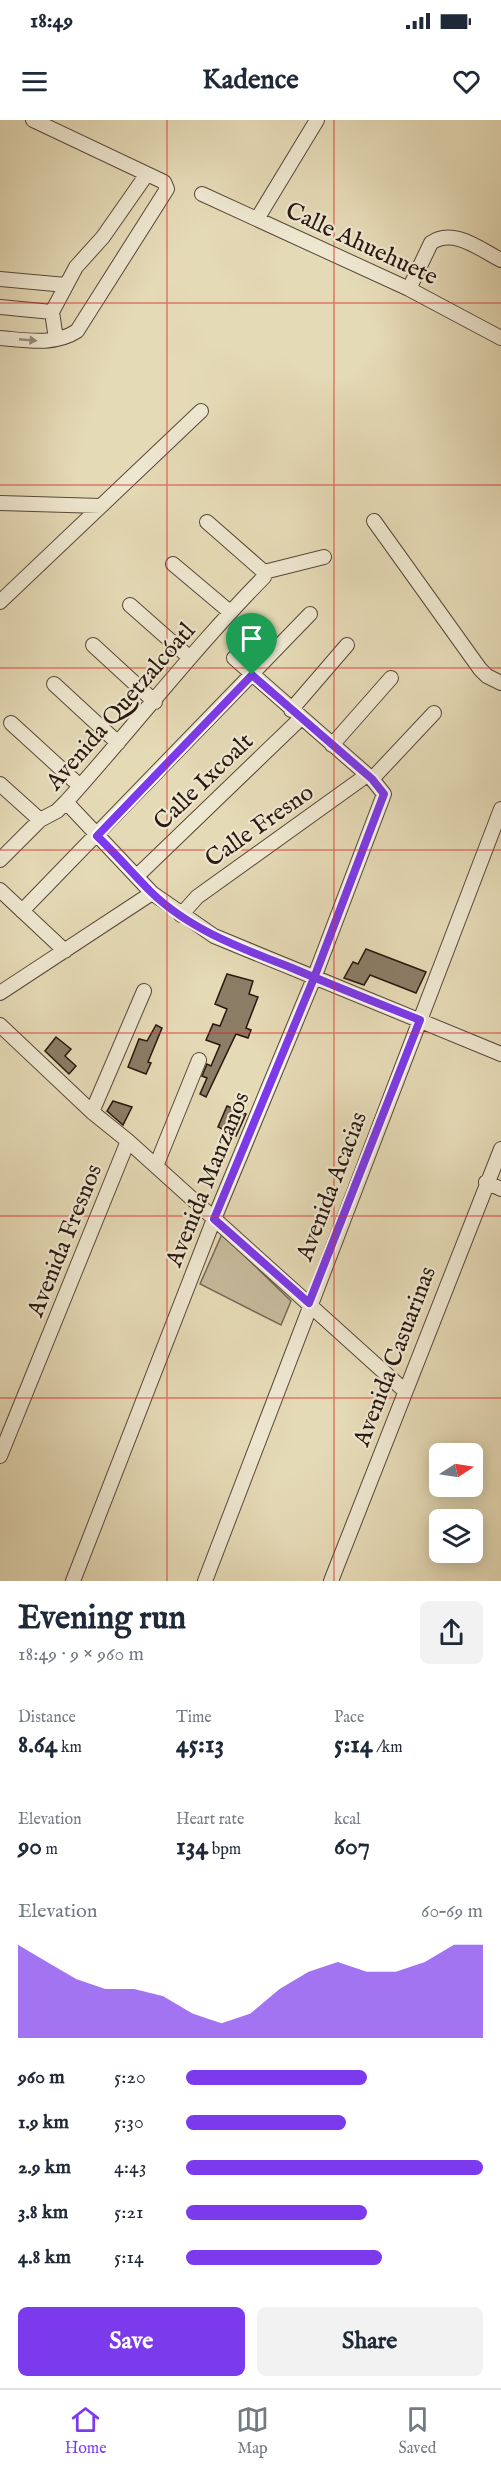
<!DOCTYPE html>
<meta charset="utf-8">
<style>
body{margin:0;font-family:"IM FELL English",serif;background:#f2f2f3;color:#1f2937;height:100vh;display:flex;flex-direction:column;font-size:22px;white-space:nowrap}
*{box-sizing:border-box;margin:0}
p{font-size:20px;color:#747a83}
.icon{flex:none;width:33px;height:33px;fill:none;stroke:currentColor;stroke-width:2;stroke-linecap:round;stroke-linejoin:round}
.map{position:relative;height:1461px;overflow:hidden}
.sheet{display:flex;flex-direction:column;background:#fff;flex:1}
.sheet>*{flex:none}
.needle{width:39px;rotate:78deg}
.buttons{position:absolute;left:429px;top:1323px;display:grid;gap:12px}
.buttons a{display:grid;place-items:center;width:54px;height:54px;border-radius:9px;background:#fff;box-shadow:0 3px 15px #0003;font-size:30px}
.pin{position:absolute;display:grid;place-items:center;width:51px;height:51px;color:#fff;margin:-62px -26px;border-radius:50% 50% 50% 0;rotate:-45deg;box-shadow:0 0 6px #0007}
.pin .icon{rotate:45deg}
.round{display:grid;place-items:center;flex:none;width:63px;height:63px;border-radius:9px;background:#f2f2f3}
.headline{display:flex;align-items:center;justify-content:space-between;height:102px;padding:0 18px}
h1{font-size:33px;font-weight:700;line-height:45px}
.stats{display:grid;grid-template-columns:repeat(3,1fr);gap:9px;height:102px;padding:6px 18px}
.stats div{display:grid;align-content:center}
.stats b{font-size:26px;font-weight:700}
.stats small{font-size:16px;font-weight:400}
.stats p{font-size:16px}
.chart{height:168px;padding:12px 18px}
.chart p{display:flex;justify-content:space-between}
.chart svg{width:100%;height:108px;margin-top:6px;fill:#7c3aed;opacity:.7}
.button{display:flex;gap:12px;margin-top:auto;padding:12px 18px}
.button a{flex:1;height:69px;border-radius:9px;background:#7c3aed;color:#fff;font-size:24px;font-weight:700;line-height:69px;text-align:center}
.button a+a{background:#f2f2f3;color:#1f2937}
ul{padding:0 18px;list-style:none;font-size:20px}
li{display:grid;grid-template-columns:96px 72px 1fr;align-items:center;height:45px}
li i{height:15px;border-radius:8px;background:#7c3aed}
.status{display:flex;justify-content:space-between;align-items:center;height:42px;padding:0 30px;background:#fff;direction:ltr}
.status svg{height:16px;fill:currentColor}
header{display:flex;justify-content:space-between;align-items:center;height:78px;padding:0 18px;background:#fff;font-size:27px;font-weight:700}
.dock{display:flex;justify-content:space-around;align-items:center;height:84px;border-top:2px solid #e0e1e3;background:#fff;font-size:16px;color:#747a83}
.dock a{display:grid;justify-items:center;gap:3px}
.dock .on{color:#7c3aed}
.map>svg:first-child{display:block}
.green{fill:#c5b99a;stroke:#776855;stroke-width:1.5}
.building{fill:#8b7d66;stroke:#291810;stroke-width:1.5}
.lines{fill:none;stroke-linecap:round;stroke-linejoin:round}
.minor-casing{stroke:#58483a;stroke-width:16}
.minor{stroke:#eee7d0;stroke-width:14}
.oneway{fill:#958a7a}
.route-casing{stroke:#fff;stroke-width:12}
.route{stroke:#7c3aed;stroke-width:8}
.grid{fill:none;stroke:#d62828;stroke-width:1.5;stroke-opacity:0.55}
.labels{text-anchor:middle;stroke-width:4.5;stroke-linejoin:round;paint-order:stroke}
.street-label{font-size:24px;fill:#291810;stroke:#eee7d0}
</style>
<div class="status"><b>18:49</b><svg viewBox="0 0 49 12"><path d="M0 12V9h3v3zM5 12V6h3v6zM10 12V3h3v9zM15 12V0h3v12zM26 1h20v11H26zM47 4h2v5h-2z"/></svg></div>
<header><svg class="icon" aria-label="menu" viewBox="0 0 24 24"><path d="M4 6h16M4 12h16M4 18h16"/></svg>Kadence<svg class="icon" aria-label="heart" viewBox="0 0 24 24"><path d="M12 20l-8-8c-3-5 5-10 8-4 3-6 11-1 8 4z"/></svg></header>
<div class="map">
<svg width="501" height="1461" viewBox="0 0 501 1461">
<rect width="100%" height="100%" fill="#e5dab6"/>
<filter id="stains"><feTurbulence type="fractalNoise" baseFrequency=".00333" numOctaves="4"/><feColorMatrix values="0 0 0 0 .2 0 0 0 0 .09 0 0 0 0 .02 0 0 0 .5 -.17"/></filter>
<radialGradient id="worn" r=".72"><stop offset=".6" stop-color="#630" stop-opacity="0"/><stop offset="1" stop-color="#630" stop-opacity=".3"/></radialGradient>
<!-- green -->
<path class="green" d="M222 1114 291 1181 281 1205 200 1164Z"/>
<!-- building -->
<path class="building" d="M366 829 426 852 416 873 370 855 364 865 344 858 353 842 358 844Z
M227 854 253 861 249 874 258 877 246 908 251 910 248 918 236 914 206 977 200 974 207 958 202 956 207 944 211 946 220 925 206 920 213 904 220 906 227 889 215 884Z
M156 905 162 908 148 942 151 943 146 954 128 947 139 919 147 921Z
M56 917 71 929 65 936 76 946 69 954 45 931Z
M113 981 132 987 123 1005 107 991Z
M227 986 246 994 236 1016 218 1007Z"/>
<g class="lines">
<!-- minor casing -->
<g class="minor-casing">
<path id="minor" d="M202 74 409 169 501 218
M257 99 317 0
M0 159 66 165
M409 169 431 123C453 107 481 130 501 140
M0 187 52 192
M0 218C25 220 54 226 77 211L167 69 164 62 33 0
M56 219 52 192 76 147 103 117 147 54
M0 383 101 386
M374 401 480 549 487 556 501 563
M207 402 264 452
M173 444 230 492
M264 452 324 437
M0 482 201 291
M130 485 190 538
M93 525 155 582
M54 564 118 623
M291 590 347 525
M11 603 80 666
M332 625 391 558
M372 659 434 593
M0 664 40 700
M66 682 152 773 214 816 501 934
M0 740 40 700 57 691 66 682C133 608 194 528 264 457V452
M137 756 300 599
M0 770 65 831
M22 791 310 494
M181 795 197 777 367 655
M0 873 152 773
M0 905 92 992 128 1021 405 1271
M92 992 144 871
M156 1046 199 940
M486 1062 501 1069
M0 1336 128 1021
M73 1461 214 1099 314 858 384 674 372 659 234 538
M205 1461 501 689
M331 1461 501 1029"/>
</g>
<!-- minor -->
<use href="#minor" class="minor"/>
</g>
<!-- one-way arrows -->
<defs><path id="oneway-solid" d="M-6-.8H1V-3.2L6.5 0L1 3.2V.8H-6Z" transform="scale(1.5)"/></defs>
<use class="oneway" href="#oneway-solid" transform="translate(28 220) rotate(5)"/>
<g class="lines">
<!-- route casing -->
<g class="route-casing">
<path id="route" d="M252 555 372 659 384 674 314 858 214 1099 309 1183 420 900C377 883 334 866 292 848 243 829 190 810 151 772 133 754 116 734 97 716L252 555"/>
</g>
<!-- route -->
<use href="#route" class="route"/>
</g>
<!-- grid -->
<path class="grid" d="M167 0V1461M334 0V1461M0 183H501M0 365H501M0 548H501M0 730H501M0 913H501M0 1096H501M0 1278H501"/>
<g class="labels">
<!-- street labels -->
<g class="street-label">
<text transform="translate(362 123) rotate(25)" y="8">Calle Ahuehuete</text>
<text transform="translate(120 586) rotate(-49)" y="8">Avenida Quetzalcóatl</text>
<text transform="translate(203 661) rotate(-44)" y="8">Calle Ixcoalt</text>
<text transform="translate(259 705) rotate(-35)" y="8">Calle Fresno</text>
<text transform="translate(207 1059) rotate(-68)" y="8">Avenida Manzanos</text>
<text transform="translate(331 1066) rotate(-69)" y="8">Avenida Acacias</text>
<text transform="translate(64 1120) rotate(-68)" y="8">Avenida Fresnos</text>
<text transform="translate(394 1236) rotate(-69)" y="8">Avenida Casuarinas</text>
</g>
</g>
<rect width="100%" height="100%" filter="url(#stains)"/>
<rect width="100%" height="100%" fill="url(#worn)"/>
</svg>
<div class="buttons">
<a><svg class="needle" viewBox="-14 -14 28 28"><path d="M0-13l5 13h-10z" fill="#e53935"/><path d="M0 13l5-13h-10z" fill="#747a83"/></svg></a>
<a><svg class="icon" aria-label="layers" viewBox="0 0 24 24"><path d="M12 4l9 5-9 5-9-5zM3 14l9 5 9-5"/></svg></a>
</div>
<div class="pin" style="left:252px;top:555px;background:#1e9e55"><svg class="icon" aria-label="arrive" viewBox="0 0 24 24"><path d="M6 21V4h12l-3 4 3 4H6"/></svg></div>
</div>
<section class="sheet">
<div class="headline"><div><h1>Evening run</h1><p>18:49 · 9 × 960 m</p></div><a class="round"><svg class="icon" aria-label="share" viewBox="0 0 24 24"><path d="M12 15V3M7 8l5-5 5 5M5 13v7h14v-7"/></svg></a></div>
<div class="stats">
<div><p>Distance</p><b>8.64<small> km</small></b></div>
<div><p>Time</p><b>45:13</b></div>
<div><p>Pace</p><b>5:14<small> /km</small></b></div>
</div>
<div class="stats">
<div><p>Elevation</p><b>90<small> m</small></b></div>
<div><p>Heart rate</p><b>134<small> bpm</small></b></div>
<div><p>kcal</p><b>607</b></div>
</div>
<div class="chart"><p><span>Elevation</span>60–69 m</p>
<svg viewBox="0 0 160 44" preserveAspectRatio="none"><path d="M0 44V6L10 13L20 20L30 24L40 24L50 27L60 34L70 38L80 34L90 24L100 17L110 13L120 17L130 17L140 13L150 6L160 6V44z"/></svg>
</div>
<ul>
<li><b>960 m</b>5:20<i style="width:61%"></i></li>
<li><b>1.9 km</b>5:30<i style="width:54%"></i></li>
<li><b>2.9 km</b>4:43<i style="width:100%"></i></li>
<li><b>3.8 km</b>5:21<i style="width:61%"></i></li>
<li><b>4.8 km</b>5:14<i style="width:66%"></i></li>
</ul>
<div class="button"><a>Save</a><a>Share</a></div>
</section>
<nav class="dock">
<a class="on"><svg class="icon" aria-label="home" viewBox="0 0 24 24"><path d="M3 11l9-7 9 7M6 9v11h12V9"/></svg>Home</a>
<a><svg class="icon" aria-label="map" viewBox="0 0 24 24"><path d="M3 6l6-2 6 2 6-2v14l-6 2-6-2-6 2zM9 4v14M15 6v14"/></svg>Map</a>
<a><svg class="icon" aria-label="saved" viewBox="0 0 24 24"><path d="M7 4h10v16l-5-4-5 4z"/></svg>Saved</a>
</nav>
